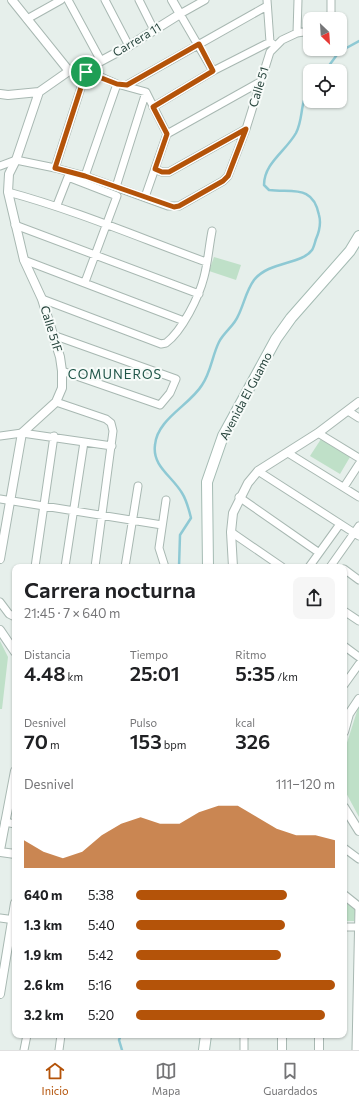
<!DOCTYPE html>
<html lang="es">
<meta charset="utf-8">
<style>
body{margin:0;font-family:Commissioner,sans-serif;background:#f6f6f6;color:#202124;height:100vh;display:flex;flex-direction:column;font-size:15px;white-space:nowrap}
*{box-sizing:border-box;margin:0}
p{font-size:13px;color:#757577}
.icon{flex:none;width:22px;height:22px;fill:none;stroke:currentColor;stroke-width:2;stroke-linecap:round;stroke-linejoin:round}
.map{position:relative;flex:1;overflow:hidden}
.panel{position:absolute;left:12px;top:564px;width:335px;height:474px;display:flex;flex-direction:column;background:#fff;border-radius:8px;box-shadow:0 1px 3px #0004}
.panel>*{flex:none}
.needle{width:26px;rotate:155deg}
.controls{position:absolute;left:303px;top:12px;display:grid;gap:8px}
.controls a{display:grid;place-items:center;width:44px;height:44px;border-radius:8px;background:#fff;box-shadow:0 1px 3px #0004;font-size:20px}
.pin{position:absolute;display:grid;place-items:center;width:34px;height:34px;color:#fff;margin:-17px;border:2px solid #fff;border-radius:50%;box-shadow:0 1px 4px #0007}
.round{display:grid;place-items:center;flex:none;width:42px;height:42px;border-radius:8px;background:#f6f6f6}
.overview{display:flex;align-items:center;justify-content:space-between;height:68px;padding:0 12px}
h1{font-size:22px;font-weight:600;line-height:30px}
.metrics{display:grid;grid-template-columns:repeat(3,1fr);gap:6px;height:68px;padding:4px 12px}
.metrics div{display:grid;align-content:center}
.metrics b{font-size:20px;font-weight:600}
.metrics small{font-size:11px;font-weight:400}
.metrics p{font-size:11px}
.chart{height:112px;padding:8px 12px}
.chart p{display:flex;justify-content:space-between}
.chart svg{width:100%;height:72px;margin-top:4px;fill:#b45309;opacity:.7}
ul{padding:0 12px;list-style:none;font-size:13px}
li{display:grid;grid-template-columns:64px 48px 1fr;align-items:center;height:30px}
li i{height:10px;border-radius:5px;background:#b45309}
.tabs{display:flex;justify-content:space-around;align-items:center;height:56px;border-top:1px solid #e0e0e0;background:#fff;font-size:11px;color:#757577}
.tabs a{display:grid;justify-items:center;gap:2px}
.tabs .current{color:#b45309}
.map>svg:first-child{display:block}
.green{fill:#bfe0c8}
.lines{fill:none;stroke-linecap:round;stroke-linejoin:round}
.stream{stroke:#8ec9d4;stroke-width:2.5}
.minor-casing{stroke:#a8b8b2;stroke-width:9}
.tertiary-casing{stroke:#a8b8b2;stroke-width:10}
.secondary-casing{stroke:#a4bbb3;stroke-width:12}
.minor{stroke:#fff;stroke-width:7}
.tertiary{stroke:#fff;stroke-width:8}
.secondary{stroke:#fff;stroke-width:10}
.route-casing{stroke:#fff;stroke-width:8}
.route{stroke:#b45309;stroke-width:5}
.labels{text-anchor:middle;stroke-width:4;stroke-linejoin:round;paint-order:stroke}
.street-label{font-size:12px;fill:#24423a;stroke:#f7fbf9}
.neighbourhood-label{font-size:13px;letter-spacing:1px;fill:#1f5548;stroke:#f7fbf9}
</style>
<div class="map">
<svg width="359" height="1050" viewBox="0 0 359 1050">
<rect width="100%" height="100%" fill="#e6efeb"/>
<!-- green -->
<path class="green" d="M214 257 241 265 236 280 209 271Z
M321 439 350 457 340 474 310 456Z
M0 641 8 657 2 709H0Z
M359 705V817L344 789V752Z
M344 898 356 907 354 921H344Z"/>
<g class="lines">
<!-- stream -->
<path class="stream" d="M325 71 339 52 359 41
M179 567 180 535 191 518C189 510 187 501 182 493 172 476 152 466 155 445 157 419 190 405 202 385 211 372 212 356 219 342 224 332 234 326 238 316 244 304 246 291 254 280 269 261 301 265 312 250 314 247 315 242 316 239 319 232 321 222 319 215 313 184 292 193 269 190L264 185C264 163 286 151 296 133 304 117 299 104 310 88
M121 1035 119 1040 122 1050"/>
<!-- minor casing -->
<g class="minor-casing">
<path id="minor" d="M68 0 101 61
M105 0 129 46
M139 0 154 30
M205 0 180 14 213 71
M267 0 270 42 273 44
M27 19 61 0
M331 19V0
M297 33 298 0
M81 68 117 84 146 92 167 134 145 197
M127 85 267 6
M153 107 213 71 270 42
M167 134 260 82
M0 166 16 160 55 168 85 176 168 206H179L223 181 228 176 246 129 270 52 282 40 297 33 310 31
M55 168 86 72
M155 169 162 172H169L246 129
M85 176 117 84
M116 187 146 92
M8 192C75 210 140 238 206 262
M57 205 68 177 117 196 85 282
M15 225 199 294
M24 260 184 321
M42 299 161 344 166 343C182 331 199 297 204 277 208 262 209 246 212 231
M53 335 176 379 170 393 160 405 62 371
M56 402 106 419 111 423 113 431 95 567
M348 411 359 418
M318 433 359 458
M0 436 22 433 112 446
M288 453 359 497
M258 471 359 536
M344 487 359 464
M239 497 318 552
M0 499 162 525
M231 532 282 567
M35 567 54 436
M65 567 84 442
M125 567 138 486
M165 567 159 548 166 500
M309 567 340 524
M330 567 359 526
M344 569 359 580
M0 602 9 614 15 617
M344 611 359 621
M344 646 359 657
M344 685 359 664
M5 822 15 824
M344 848 359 859
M0 918 15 920
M344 927H359
M24 1050 27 1035
M59 1050 61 1035
M244 1050V1035
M356 1050 359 907"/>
</g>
<!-- tertiary casing -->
<g class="tertiary-casing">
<path id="tertiary" d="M12 0 69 71
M0 94 8 95 39 92 69 71 101 61 129 46 180 14 172 0
M0 559 22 433 56 402 62 388V371L60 357 42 299 24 260 8 192 9 174 16 160 39 92
M233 567 231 532 233 513 248 483 258 471 318 433 359 402
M0 630 15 652
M344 732 349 714 359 699
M344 807 359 831
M0 850 15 771
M0 852 15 854
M344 895 359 907
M0 994 15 903
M282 1035V1050
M319 1035V1050"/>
</g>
<!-- secondary casing -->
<g class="secondary-casing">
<path id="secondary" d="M208 567 207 482 223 436 276 339 291 318 350 251 359 236
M204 1050 206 1035"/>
</g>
<!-- minor -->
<use href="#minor" class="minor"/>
<!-- tertiary -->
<use href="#tertiary" class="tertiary"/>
<!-- secondary -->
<use href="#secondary" class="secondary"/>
</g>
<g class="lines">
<!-- route casing -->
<g class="route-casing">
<path id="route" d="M199 44 213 71 153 107 167 134 155 169 162 172H169L246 129 228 176 223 181 179 206 174 207 85 176 55 168 86 72 117 84 127 85Z"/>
</g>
<!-- route -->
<use href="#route" class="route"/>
</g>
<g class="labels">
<!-- street labels -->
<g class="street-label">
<text transform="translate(137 40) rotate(-31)" y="4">Carrera 11</text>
<text transform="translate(259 87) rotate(-73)" y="4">Calle 51</text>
<text transform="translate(51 329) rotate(73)" y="4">Calle 51F</text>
<text transform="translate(246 396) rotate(-62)" y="4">Avenida El Guamo</text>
</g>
<!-- neighbourhood labels -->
<g class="neighbourhood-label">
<text x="115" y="379">COMUNEROS</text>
</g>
</g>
</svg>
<div class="controls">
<a><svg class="needle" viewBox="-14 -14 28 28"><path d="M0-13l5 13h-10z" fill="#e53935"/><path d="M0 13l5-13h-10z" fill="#757577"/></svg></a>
<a><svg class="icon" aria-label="locate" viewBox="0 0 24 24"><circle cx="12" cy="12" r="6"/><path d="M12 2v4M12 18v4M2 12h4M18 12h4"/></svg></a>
</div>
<div class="pin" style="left:86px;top:72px;background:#1e9e55"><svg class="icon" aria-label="arrive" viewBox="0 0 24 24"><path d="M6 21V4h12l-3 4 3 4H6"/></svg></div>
<section class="panel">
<div class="overview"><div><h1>Carrera nocturna</h1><p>21:45 · 7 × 640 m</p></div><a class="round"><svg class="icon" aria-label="share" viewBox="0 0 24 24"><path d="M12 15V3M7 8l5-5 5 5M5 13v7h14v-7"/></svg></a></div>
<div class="metrics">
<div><p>Distancia</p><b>4.48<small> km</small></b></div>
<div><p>Tiempo</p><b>25:01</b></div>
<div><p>Ritmo</p><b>5:35<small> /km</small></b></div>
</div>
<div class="metrics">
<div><p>Desnivel</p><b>70<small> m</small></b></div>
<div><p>Pulso</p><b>153<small> bpm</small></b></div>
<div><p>kcal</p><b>326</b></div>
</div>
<div class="chart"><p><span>Desnivel</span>111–120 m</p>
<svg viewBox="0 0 160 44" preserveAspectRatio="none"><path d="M0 44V27L10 34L20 38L30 34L40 24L50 17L60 13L70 17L80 17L90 10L100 6L110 6L120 13L130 20L140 24L150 24L160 27V44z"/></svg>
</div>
<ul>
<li><b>640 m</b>5:38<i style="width:76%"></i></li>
<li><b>1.3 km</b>5:40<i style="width:75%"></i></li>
<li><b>1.9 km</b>5:42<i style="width:73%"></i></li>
<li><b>2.6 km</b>5:16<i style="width:100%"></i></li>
<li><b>3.2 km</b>5:20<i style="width:95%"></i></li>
</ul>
</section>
</div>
<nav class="tabs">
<a class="current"><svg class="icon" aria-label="home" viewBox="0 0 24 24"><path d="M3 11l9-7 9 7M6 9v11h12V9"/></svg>Inicio</a>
<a><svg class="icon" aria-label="map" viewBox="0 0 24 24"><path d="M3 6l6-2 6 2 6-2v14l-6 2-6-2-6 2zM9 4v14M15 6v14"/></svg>Mapa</a>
<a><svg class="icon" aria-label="saved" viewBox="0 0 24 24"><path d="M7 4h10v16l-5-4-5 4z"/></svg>Guardados</a>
</nav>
